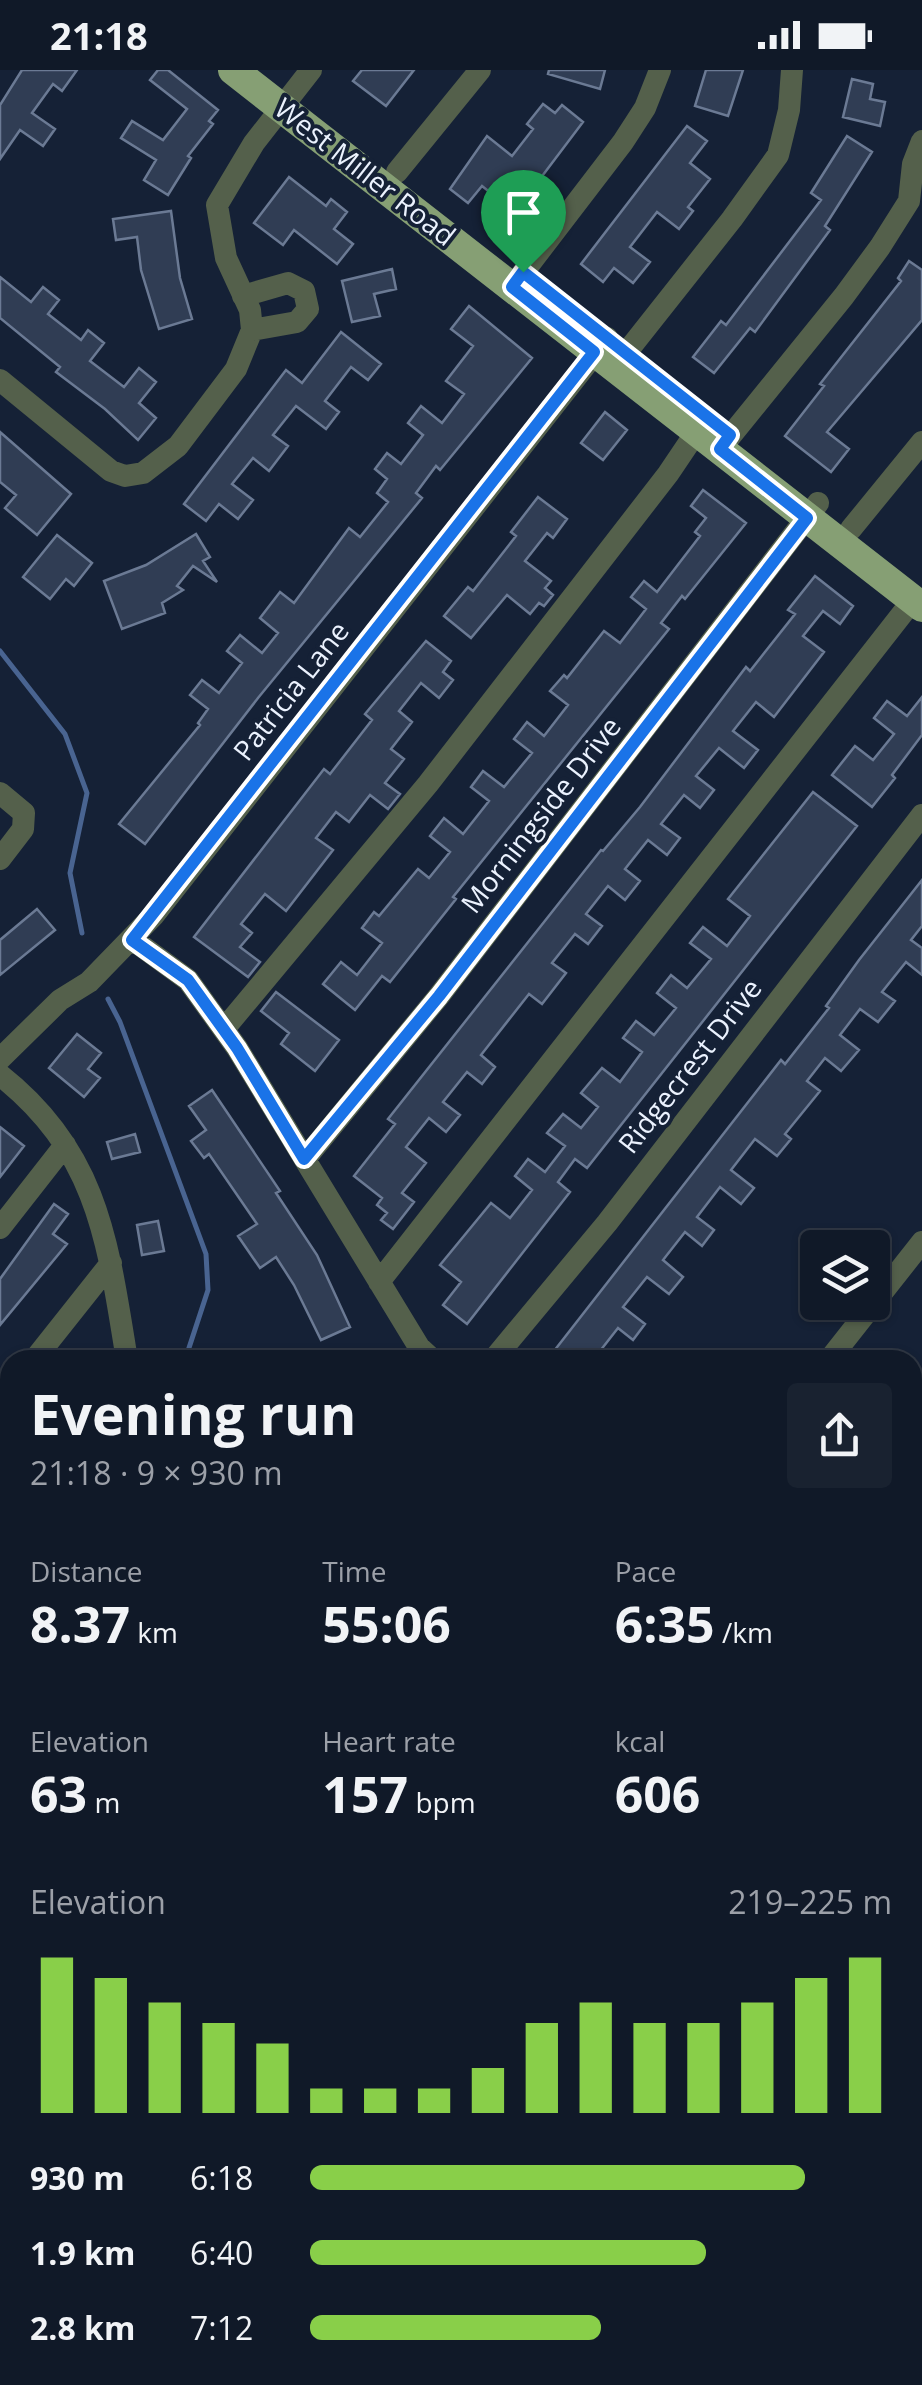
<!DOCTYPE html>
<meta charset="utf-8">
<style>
body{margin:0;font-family:"Open Sans",sans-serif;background:#192230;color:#f1f3f6;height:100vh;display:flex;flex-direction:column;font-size:38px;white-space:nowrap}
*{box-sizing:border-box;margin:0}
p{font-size:32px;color:#9ca0a8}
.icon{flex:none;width:55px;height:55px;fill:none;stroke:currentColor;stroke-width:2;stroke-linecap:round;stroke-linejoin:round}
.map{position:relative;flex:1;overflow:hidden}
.sheet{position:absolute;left:0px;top:1280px;width:922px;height:1035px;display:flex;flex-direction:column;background:#101928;border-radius:30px 30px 0 0;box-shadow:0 2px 8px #0004,0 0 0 2px #303845}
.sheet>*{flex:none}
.controls{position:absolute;left:800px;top:1160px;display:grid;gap:20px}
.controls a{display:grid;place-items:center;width:90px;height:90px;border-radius:10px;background:#101928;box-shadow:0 2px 8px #0004,0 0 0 2px #303845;font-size:50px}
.pin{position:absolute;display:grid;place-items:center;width:85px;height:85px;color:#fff;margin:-102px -42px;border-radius:50% 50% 50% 0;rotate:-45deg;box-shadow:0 0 10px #0007}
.pin .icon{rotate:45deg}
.round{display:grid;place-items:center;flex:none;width:105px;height:105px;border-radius:10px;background:#192230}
.headline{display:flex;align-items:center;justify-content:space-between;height:170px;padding:0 30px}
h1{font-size:55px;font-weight:700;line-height:75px}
.metrics{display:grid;grid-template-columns:repeat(3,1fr);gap:15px;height:170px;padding:10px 30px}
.metrics div{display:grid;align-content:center}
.metrics b{font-size:50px;font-weight:700}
.metrics small{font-size:28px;font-weight:400}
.metrics p{font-size:28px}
.chart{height:280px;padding:20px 30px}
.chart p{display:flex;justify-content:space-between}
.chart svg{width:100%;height:180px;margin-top:10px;stroke:#89cf49;stroke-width:6}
ul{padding:0 30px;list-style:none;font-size:32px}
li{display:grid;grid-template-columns:160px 120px 1fr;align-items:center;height:75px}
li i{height:25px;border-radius:12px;background:#89cf49}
.status{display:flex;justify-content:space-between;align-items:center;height:70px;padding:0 50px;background:#101928;direction:ltr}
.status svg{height:28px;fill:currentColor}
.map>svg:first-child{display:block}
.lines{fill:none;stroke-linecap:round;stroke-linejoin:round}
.stream{stroke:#496491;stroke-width:5}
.building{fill:#303d54;stroke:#6b7a94;stroke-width:2.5}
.minor{stroke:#54604b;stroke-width:22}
.major{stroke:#869f74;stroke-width:30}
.route-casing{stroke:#fff;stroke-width:20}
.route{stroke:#1a73e8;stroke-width:12}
.labels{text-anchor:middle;stroke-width:8;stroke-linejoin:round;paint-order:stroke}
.street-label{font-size:28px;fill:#ebf2fe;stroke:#152136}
</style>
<div class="status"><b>21:18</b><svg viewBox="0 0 49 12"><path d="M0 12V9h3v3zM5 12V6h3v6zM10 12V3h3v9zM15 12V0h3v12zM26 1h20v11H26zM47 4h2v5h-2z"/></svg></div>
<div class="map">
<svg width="922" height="2315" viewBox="0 0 922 2315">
<rect width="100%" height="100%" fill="#152136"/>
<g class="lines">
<!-- stream -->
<path class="stream" d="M0 581 65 664 87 723 70 803 82 863
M108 929 120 952 206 1184 208 1220 185 1290
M809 2315V2305"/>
</g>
<!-- building -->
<path class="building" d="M22 0H77L62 21 53 14 32 43 55 59 43 76 20 60 0 89V35Z
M158 0H168L218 40 209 51 213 54 188 86 191 88 168 125 144 110 156 90 121 68 132 51 163 70 187 39 150 10Z
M362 0H414L386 36 353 11Z
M549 0H605L600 19 548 4Z
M706 0H743L728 46 695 36Z
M852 9 873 14 870 29 885 32 880 56 843 47Z
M543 34 555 43 562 35 583 52 515 142 482 116 468 133 450 119 487 66 512 86 533 59 527 54Z
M687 56 707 71 690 93 710 109 688 137 693 141 679 159 657 142 630 177 650 192 633 213 614 198 603 212 581 194Z
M847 66 872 82 825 156 830 160 755 262 750 258 714 303 693 287 721 251 726 255 821 130 811 123Z
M289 107 326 136 331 129 347 142 334 159 353 174 337 194 294 160 283 175 254 153Z
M171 141 180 208 192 249 159 259 141 200 137 167 116 170 113 149Z
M909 191 922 200V250L827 362 849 379 831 402 785 366 824 316 820 314 901 211 898 208Z
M392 199 396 219 374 224 380 246 352 252 342 211Z
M0 207 31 232 43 217 59 230 48 244 81 270 88 260 104 273 90 291 124 317 139 298 156 312 139 333 156 348 138 370 105 339 56 302 60 297 0 248Z
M469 236 532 288 440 400 436 396 416 423 422 428 258 628 145 774 119 754 200 655 198 653 208 639 190 625 202 610 219 623 242 593 227 581 240 565 262 583 278 563 260 548 280 522 294 533 349 458 360 467 388 432 377 423 387 409 375 399 387 383 401 394 423 365 408 353 421 336 442 353 464 324 446 311 473 276 451 259Z
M341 262 381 294 368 310 351 297 325 331 339 342 326 359 296 336 273 365 288 376 269 401 253 388 232 414 253 430 238 449 219 434 206 451 184 434 286 300 302 313Z
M605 342 627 360 603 390 581 373Z
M0 362 71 424 37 465 5 438 16 425 0 412Z
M703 420 746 453 685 529 682 526 661 553 669 559 453 827 456 829 390 912 382 906 355 940 323 914 341 892 357 905 382 873 362 858 374 842 379 846 418 799 429 808 450 782 430 766 444 748 463 764 489 731 471 717 483 701 504 717 532 683 514 669 527 652 544 666 568 635 550 621 564 605 567 608 604 561 620 573 646 539 631 527 644 511 657 522 700 466 695 462 706 448 691 436Z
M538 427 567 449 553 468 547 463 525 491 551 511 545 518 553 525 544 536 539 533 530 544 507 525 471 568 444 546 468 517 473 521 516 466 511 462Z
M196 464 210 487 203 491 217 512 193 496 177 516 183 520 162 533 165 543 122 559 104 511 146 495Z
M57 465 92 493 74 516 66 509 50 529 23 507Z
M815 506 853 536 840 554 823 541 803 566 824 582 774 647 756 632 733 661 758 680 744 698 719 678 696 706 714 720 700 738 684 725 661 754 680 768 667 785 648 770 625 799 640 811 625 830 608 816 586 844 602 856 588 874 575 864 552 893 566 903 542 934 529 924 481 985 495 997 482 1014 467 1002 443 1032 460 1045 446 1062 429 1048 406 1077 426 1093 402 1123 414 1132 393 1159 381 1150 387 1143 377 1135 382 1128 354 1106 395 1054 388 1049 601 780 603 781 640 737 746 597 750 601 795 544 788 540Z
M426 571 451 591 443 602 453 610 439 628 421 613 399 641 412 652 391 679 404 689 385 713 400 724 388 739 370 725 349 752 336 742 316 768 333 780 286 841 265 824 241 854 252 863 240 877 260 892 248 907 194 867 324 699 330 704 372 650 365 644Z
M922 627V665L892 705 895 708 872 737 832 705 855 676 873 690 894 664 874 648 887 631 907 646Z
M813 722 857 756 587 1098 575 1089 558 1112 570 1122 467 1254 443 1235 461 1212 440 1195 491 1133 510 1148 532 1120 515 1106 528 1089 545 1102 565 1076 547 1063 563 1044 581 1058 598 1037 581 1023 602 998 620 1012 642 982 623 968 636 951 654 965 676 938 657 923 671 905 687 918 711 889 690 873 703 857 727 876 750 846 728 829Z
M922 810V856L911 870 922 878V905L906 892 882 922 895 931 878 952 860 939 840 965 859 980 841 1001 825 988 807 1011 820 1021 785 1064 791 1069 777 1086 755 1069 731 1100 754 1118 741 1134 720 1117 697 1147 714 1160 702 1176 685 1162 663 1190 683 1207 669 1224 647 1207 623 1237 645 1254 633 1270 618 1258 593 1290H547L781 990 785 994 829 938 826 936 859 890Z
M37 839 55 860 0 905V870Z
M276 922 339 970 315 1001 281 974 289 963 261 941Z
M77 964 101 983 88 999 100 1008 84 1027 49 998Z
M212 1020 280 1121 276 1123 317 1185 350 1257 321 1270 294 1215 276 1187 260 1198 238 1166 257 1154 209 1084 204 1088 191 1071 206 1060 189 1036Z
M0 1057 24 1076 0 1107Z
M135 1064 140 1082 112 1089 107 1072Z
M54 1134 68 1144 53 1164 67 1174 0 1255V1209Z
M158 1151 164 1181 142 1185 137 1155Z"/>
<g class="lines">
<!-- minor -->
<path class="minor" d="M397 102 480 0
M512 217 623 72 645 38 660 0
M243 226 288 213 304 221 308 239 297 252 252 260
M626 283 732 149 778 85 789 40 792 0
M0 310 111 401 125 406 143 403 178 376 236 299 252 260 250 240 226 188 217 135 254 73 311 0
M720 379 844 226 880 177 909 131 913 94 922 71
M851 459 922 372
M0 723 24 743 23 759 0 789
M132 869 188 910 237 978 419 1277 433 1290
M224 959 428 714 668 404 697 361
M0 989 60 930 89 912 154 845 607 268
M0 1005C99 1083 108 1174 127 1290
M305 1089 439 926 818 433
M0 1158 65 1075
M379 1212 913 530
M34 1290 111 1193
M493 1290 607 1153 922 745
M829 1290 922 1172
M0 1334 10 1321
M912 1441 922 1429
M0 1498 10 1485
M912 1511 922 1519
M912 1644 922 1631
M0 1668 10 1656
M912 1768 922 1777
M0 1830 10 1818
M0 2013 10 2000
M912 2051 922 2048
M140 2305 144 2315
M402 2305 403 2315
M571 2305 579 2315
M709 2305 717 2315
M864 2315 866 2305"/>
<!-- major -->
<path class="major" d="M233 0 922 537"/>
</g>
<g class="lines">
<!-- route casing -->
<g class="route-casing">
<path id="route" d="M523 202 730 365 720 379 807 448 439 926 304 1089 237 978 188 910 132 870 594 282 512 217Z"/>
</g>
<!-- route -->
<use href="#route" class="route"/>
</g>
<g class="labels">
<!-- street labels -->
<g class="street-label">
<text transform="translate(365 102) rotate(38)" y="10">West Miller Road</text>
<text transform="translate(291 621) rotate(-52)" y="10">Patricia Lane</text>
<text transform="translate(541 745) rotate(-52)" y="10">Morningside Drive</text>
<text transform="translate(690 996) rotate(-52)" y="10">Ridgecrest Drive</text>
</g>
</g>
</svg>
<div class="controls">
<a><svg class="icon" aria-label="layers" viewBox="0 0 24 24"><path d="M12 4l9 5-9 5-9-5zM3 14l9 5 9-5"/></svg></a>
</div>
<div class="pin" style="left:523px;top:202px;background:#1e9e55"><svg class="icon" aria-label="arrive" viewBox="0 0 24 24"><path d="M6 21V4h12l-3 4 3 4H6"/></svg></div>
<section class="sheet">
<div class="headline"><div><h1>Evening run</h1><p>21:18 · 9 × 930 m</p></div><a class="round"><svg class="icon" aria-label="share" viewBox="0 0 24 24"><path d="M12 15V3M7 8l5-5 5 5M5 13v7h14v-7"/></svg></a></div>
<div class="metrics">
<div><p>Distance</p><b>8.37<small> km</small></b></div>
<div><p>Time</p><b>55:06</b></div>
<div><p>Pace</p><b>6:35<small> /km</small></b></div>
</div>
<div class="metrics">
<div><p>Elevation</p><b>63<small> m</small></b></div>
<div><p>Heart rate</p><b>157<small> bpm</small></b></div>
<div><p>kcal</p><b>606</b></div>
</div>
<div class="chart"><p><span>Elevation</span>219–225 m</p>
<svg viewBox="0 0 160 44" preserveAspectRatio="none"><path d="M5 44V6M15 44V11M25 44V17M35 44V22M45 44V27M55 44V38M65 44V38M75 44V38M85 44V33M95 44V22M105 44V17M115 44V22M125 44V22M135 44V17M145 44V11M155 44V6"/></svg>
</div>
<ul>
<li><b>930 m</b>6:18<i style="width:85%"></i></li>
<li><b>1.9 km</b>6:40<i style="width:68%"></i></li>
<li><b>2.8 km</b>7:12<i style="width:50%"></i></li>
</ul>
</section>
</div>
